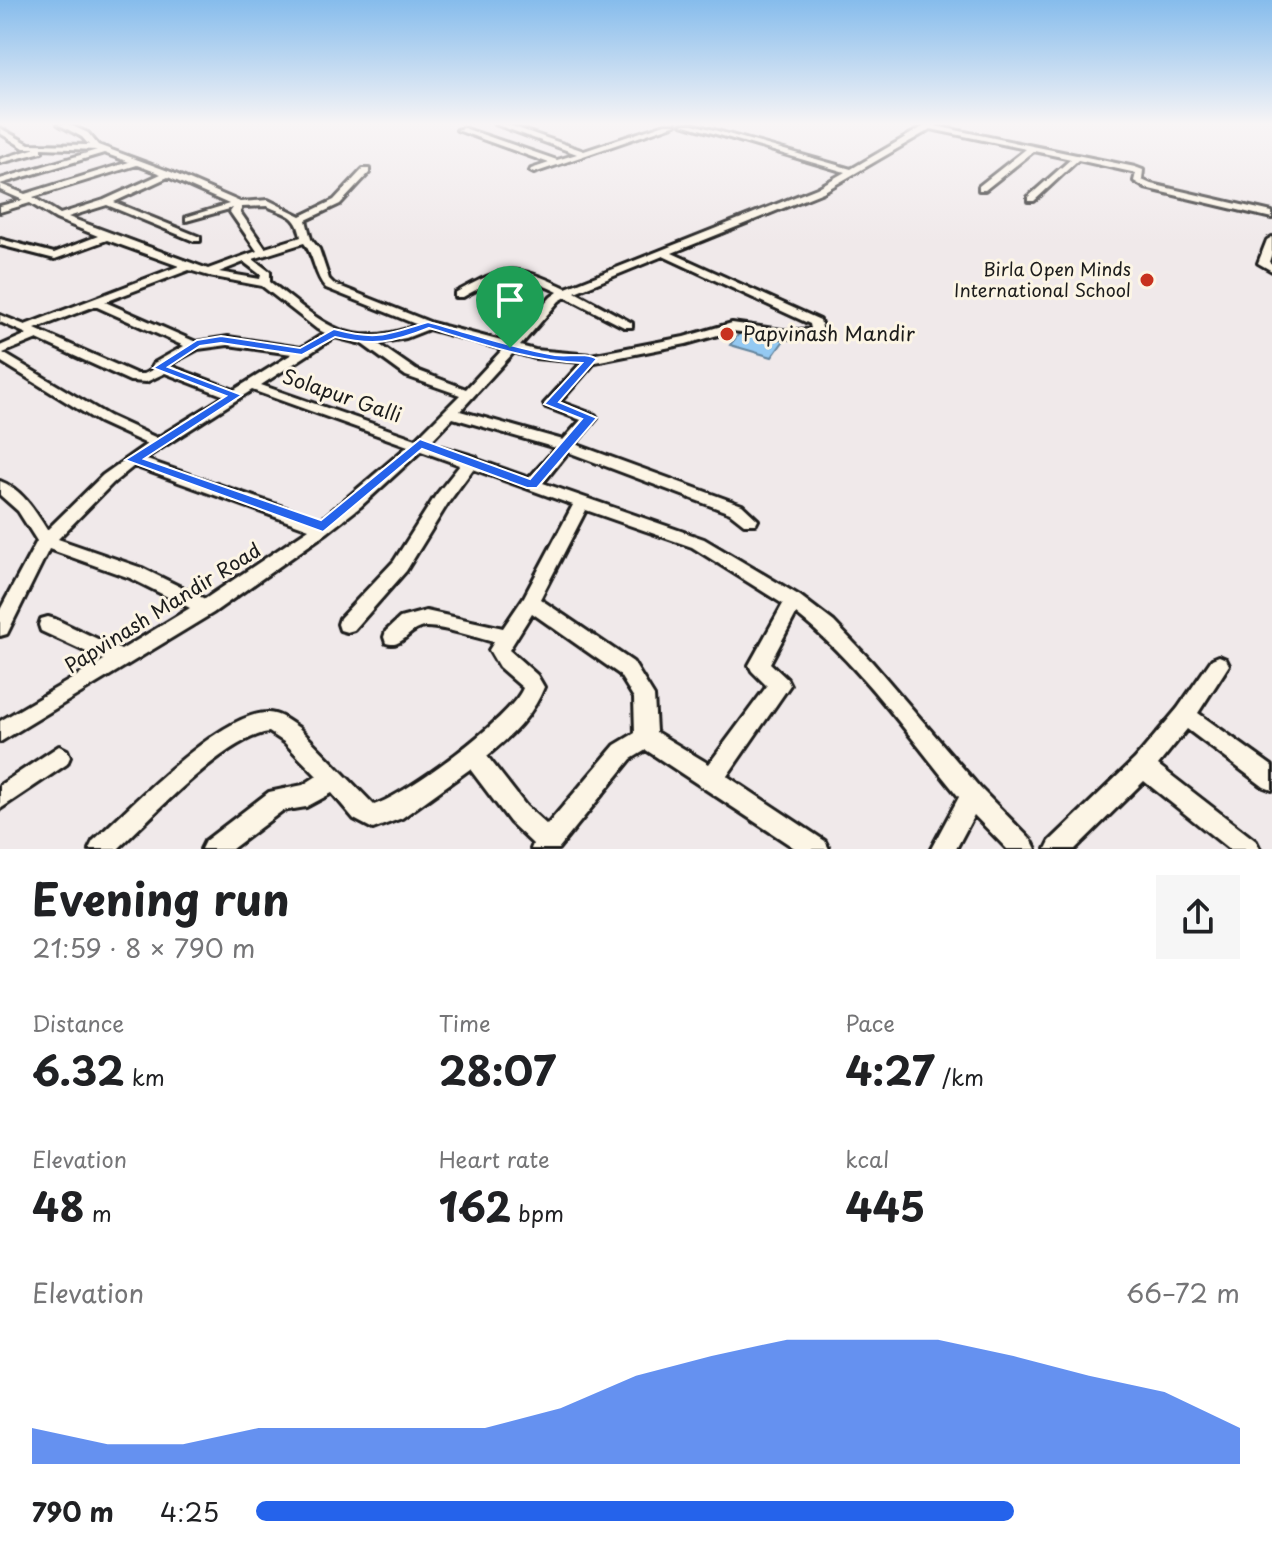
<!DOCTYPE html>
<meta charset="utf-8">
<style>
body{margin:0;font-family:"Playpen Sans",sans-serif;background:#f6f6f6;color:#202124;height:100vh;display:flex;flex-direction:column;font-size:30px;white-space:nowrap}
*{box-sizing:border-box;margin:0}
p{font-size:26px;color:#757577}
.icon{flex:none;width:44px;height:44px;fill:none;stroke:currentColor;stroke-width:2;stroke-linecap:round;stroke-linejoin:round}
.map{position:relative;height:849px;overflow:hidden}
.side{display:flex;flex-direction:column;background:#fff;flex:1}
.side>*{flex:none}
.pin{position:absolute;display:grid;place-items:center;width:68px;height:68px;color:#fff;margin:-82px -34px;border-radius:50% 50% 50% 0;rotate:-45deg;box-shadow:0 0 8px #0007}
.pin .icon{rotate:45deg}
.round{display:grid;place-items:center;flex:none;width:84px;height:84px;border-radius:0px;background:#f6f6f6}
.head{display:flex;align-items:center;justify-content:space-between;height:136px;padding:0 32px}
h1{font-size:44px;font-weight:700;line-height:60px}
.stats{display:grid;grid-template-columns:repeat(3,1fr);gap:12px;height:136px;padding:8px 32px}
.stats div{display:grid;align-content:center}
.stats b{font-size:40px;font-weight:700}
.stats small{font-size:22px;font-weight:400}
.stats p{font-size:22px}
.chart{height:224px;padding:16px 32px}
.chart p{display:flex;justify-content:space-between}
.chart svg{width:100%;height:144px;margin-top:8px;fill:#2563eb;opacity:.7}
ul{padding:0 32px;list-style:none;font-size:26px}
li{display:grid;grid-template-columns:128px 96px 1fr;align-items:center;height:60px}
li i{height:20px;border-radius:10px;background:#2563eb}
.map>svg:first-child{display:block}
.water{fill:#94c9f2;stroke:#64849c;stroke-width:2}
.lines{fill:none;stroke-linecap:round;stroke-linejoin:round}
.minor-casing{stroke:#1c1c1c;stroke-width:6}
.minor{fill:#fcf5e5;fill-rule:evenodd}
.route{fill:#2563eb;stroke:#fff;stroke-width:2;fill-rule:evenodd}
.poi-dot{fill:#c8321e;stroke:#fcf5e5;stroke-width:3}
.labels{text-anchor:middle;stroke-width:6;stroke-linejoin:round;paint-order:stroke}
.far-poi-label{font-size:18px;fill:#1c1c1c;stroke:#fcf5e5;text-anchor:end}
.poi-label{font-size:20px;fill:#1c1c1c;stroke:#fcf5e5;text-anchor:start}
.street-label{font-size:20px;fill:#1c1c1c;stroke:#fcf5e5}
</style>
<div class="map">
<svg width="1272" height="849" viewBox="0 0 1272 849">
<rect width="100%" height="100%" fill="#f0e9ea"/>
<filter id="ink" filterUnits="userSpaceOnUse"><feTurbulence type="fractalNoise" baseFrequency=".0125" numOctaves="2"/><feDisplacementMap in="SourceGraphic" scale="16" xChannelSelector="R" yChannelSelector="G"/><feConvolveMatrix kernelMatrix="1 2 1 2 8 2 1 2 1" color-interpolation-filters="sRGB"/></filter>
<g filter="url(#ink)">
<!-- water -->
<path class="water" d="M742 330 785 339 772 357 730 345Z"/>
<g class="lines">
<!-- minor casing -->
<g class="minor-casing">
<path id="minor" d="M58 124H68L88 133 98 145 171 172 240 202 268 200 301 216 334 200 363 169H369V173L340 204 306 220 311 239 319 249 329 279 334 284 432 323 509 343 551 297 558 292C509 270 508 273 463 297H455V293C506 265 512 263 566 288L817 188 845 172 682 124H693L851 169 926 125 938 124 936 126 1135 167 1143 170 1142 180 1151 184 1272 212V218L1145 188 1134 181 1136 173 1078 160 1034 201H1028V197L1071 159 1034 151 985 190H979V186L1026 149 931 129 823 192 672 253 820 320 823 331 821 334 801 339 732 331 686 344 595 362 560 402 595 415 597 418 575 444 742 505 758 520 756 524H744L730 513 568 452 543 483 704 539 800 596 834 622 872 662 980 788 1032 841 1036 849H1007L974 815 956 849H931L959 797C908 735 860 665 796 614L770 663 787 679 790 685 727 776 825 841 829 849H796L646 750 631 759 558 849H531L533 844 510 822 470 769 402 818 373 829 354 819 332 793 306 807 282 811 232 849H201L205 841 269 792 303 785 317 776 284 742 269 732C225 738 152 817 118 849H89L93 841C129 808 218 715 266 713 278 712 289 721 299 728L374 805C406 795 511 718 523 688L499 667 489 650 494 642C477 638 441 626 425 627 408 628 403 649 386 643L384 637 386 631 400 618 426 611 503 628 524 597 573 505 473 469 448 503 406 571 354 630 347 632 340 630 338 624 340 618 394 561 436 495 460 465 421 451 360 507 328 532 213 613 0 742V721L104 660 41 631 39 625 41 619 48 617 55 619 121 650 190 608 130 578 49 549 7 634 0 636V610L37 541 18 511 0 495V481C22 489 35 511 47 530L103 475 147 444 99 422 0 361V346L27 334 0 322V315L25 325 179 266 107 240 55 259 0 245V239L54 253 98 236 56 219 30 203 0 212V206L23 200 0 190V179L97 150 42 148V152L0 163V159L36 148H24L0 133V128L29 144 89 145 82 137ZM104 153 129 162 25 194 0 184ZM137 165 161 174 104 200 60 214 33 197ZM168 177 229 204 186 217V221L233 208 230 212 257 251 208 269 68 217 107 205 194 241H200V237L114 202ZM267 206C287 215 297 214 301 237L265 248 240 212 242 207ZM304 243C315 257 314 275 326 288L418 325C347 352 324 323 270 282V272L253 259ZM663 256 810 324 811 329 789 331 732 323 684 337 591 355 535 350 520 346 559 301 566 297 624 327H632V323L575 292ZM244 262 261 275 260 279 219 272ZM189 270 209 276 262 286 317 329 325 333 301 348 228 337 196 342 105 302ZM95 306 184 346 154 363 152 366 154 369 144 374H137L35 329ZM429 329 503 349 466 389 416 370 377 343 406 338ZM335 337 362 344 406 376 460 395 416 439 261 385ZM37 339 130 381 146 382 165 373 225 396 157 438 109 416 3 353ZM228 345 292 354 234 390 168 365 198 349ZM514 352 535 358 582 362 544 404 546 407 581 420 563 440 460 411ZM252 390 408 446 321 520 144 459ZM453 418 556 448 529 478 478 460 476 457 429 443ZM134 466 309 529 205 599 142 568 58 539 113 483ZM586 510 692 547 783 604 749 665 752 671 767 686 709 764 656 732 654 696 633 662 540 599ZM532 613 619 674 634 698 635 733 615 745 547 825 526 806 487 756C512 735 532 717 544 687L537 675 509 650Z
M495 124H506L584 151 665 124H676L534 173 530 171 531 169 549 163 457 130 464 128 557 160 577 154Z
M1272 237V253L1269 262 1272 264V271L1258 263 1267 240Z
M1219 656 1226 659 1229 665 1198 713 1272 766V790L1264 787 1187 729 1158 765 1256 841 1260 849H1229L1144 781 1075 849H1046L1050 841 1135 759 1178 708 1212 659Z
M59 746 67 750 70 757 67 764 0 809V785Z"/>
</g>
<!-- minor -->
<use href="#minor" class="minor"/>
</g>
</g>
<!-- sky -->
<linearGradient id="sky" x2="0" y2="1"><stop stop-color="#86bcec"/><stop offset="0.51" stop-color="#f8f5f6"/><stop offset="1" stop-color="#f8f5f6" stop-opacity="0"/></linearGradient>
<rect width="1272" height="243" fill="url(#sky)"/>
<!-- route -->
<path class="route" d="M428 322C470 333 512 348 555 355 568 357 586 352 597 359L559 402 597 418 537 488H527L422 449 323 532 125 460 226 396 153 368 197 340 221 336 300 348 334 329C379 341 386 334 428 322ZM429 328C479 343 529 361 582 363L544 404 582 419 530 479 420 439 321 520 144 459 242 395 168 367 200 346 221 343 302 355 335 337C373 346 392 343 429 328Z"/>
<!-- markers -->
<g class="poi-dot">
<circle cx="1147" cy="280" r="8"/>
<circle cx="727" cy="334" r="8"/>
</g>
<g class="labels">
<!-- far-poi labels -->
<g class="far-poi-label">
<text x="1131" y="276">Birla Open Minds<tspan x="1131" dy="21">International School</tspan></text>
</g>
<!-- poi labels -->
<g class="poi-label">
<text x="743" y="341">Papvinash Mandir</text>
</g>
<!-- street labels -->
<g class="street-label">
<text transform="translate(342 396) rotate(19)" y="7">Solapur Galli</text>
<text transform="translate(163 608) rotate(-32)" y="7">Papvinash Mandir Road</text>
</g>
</g>
</svg>
<div class="pin" style="left:510px;top:348px;background:#1e9e55"><svg class="icon" aria-label="arrive" viewBox="0 0 24 24"><path d="M6 21V4h12l-3 4 3 4H6"/></svg></div>
</div>
<section class="side">
<div class="head"><div><h1>Evening run</h1><p>21:59 · 8 × 790 m</p></div><a class="round"><svg class="icon" aria-label="share" viewBox="0 0 24 24"><path d="M12 15V3M7 8l5-5 5 5M5 13v7h14v-7"/></svg></a></div>
<div class="stats">
<div><p>Distance</p><b>6.32<small> km</small></b></div>
<div><p>Time</p><b>28:07</b></div>
<div><p>Pace</p><b>4:27<small> /km</small></b></div>
</div>
<div class="stats">
<div><p>Elevation</p><b>48<small> m</small></b></div>
<div><p>Heart rate</p><b>162<small> bpm</small></b></div>
<div><p>kcal</p><b>445</b></div>
</div>
<div class="chart"><p><span>Elevation</span>66–72 m</p>
<svg viewBox="0 0 160 44" preserveAspectRatio="none"><path d="M0 44V33L10 38L20 38L30 33L40 33L50 33L60 33L70 27L80 17L90 11L100 6L110 6L120 6L130 11L140 17L150 22L160 33V44z"/></svg>
</div>
<ul>
<li><b>790 m</b>4:25<i style="width:77%"></i></li>
</ul>
</section>
